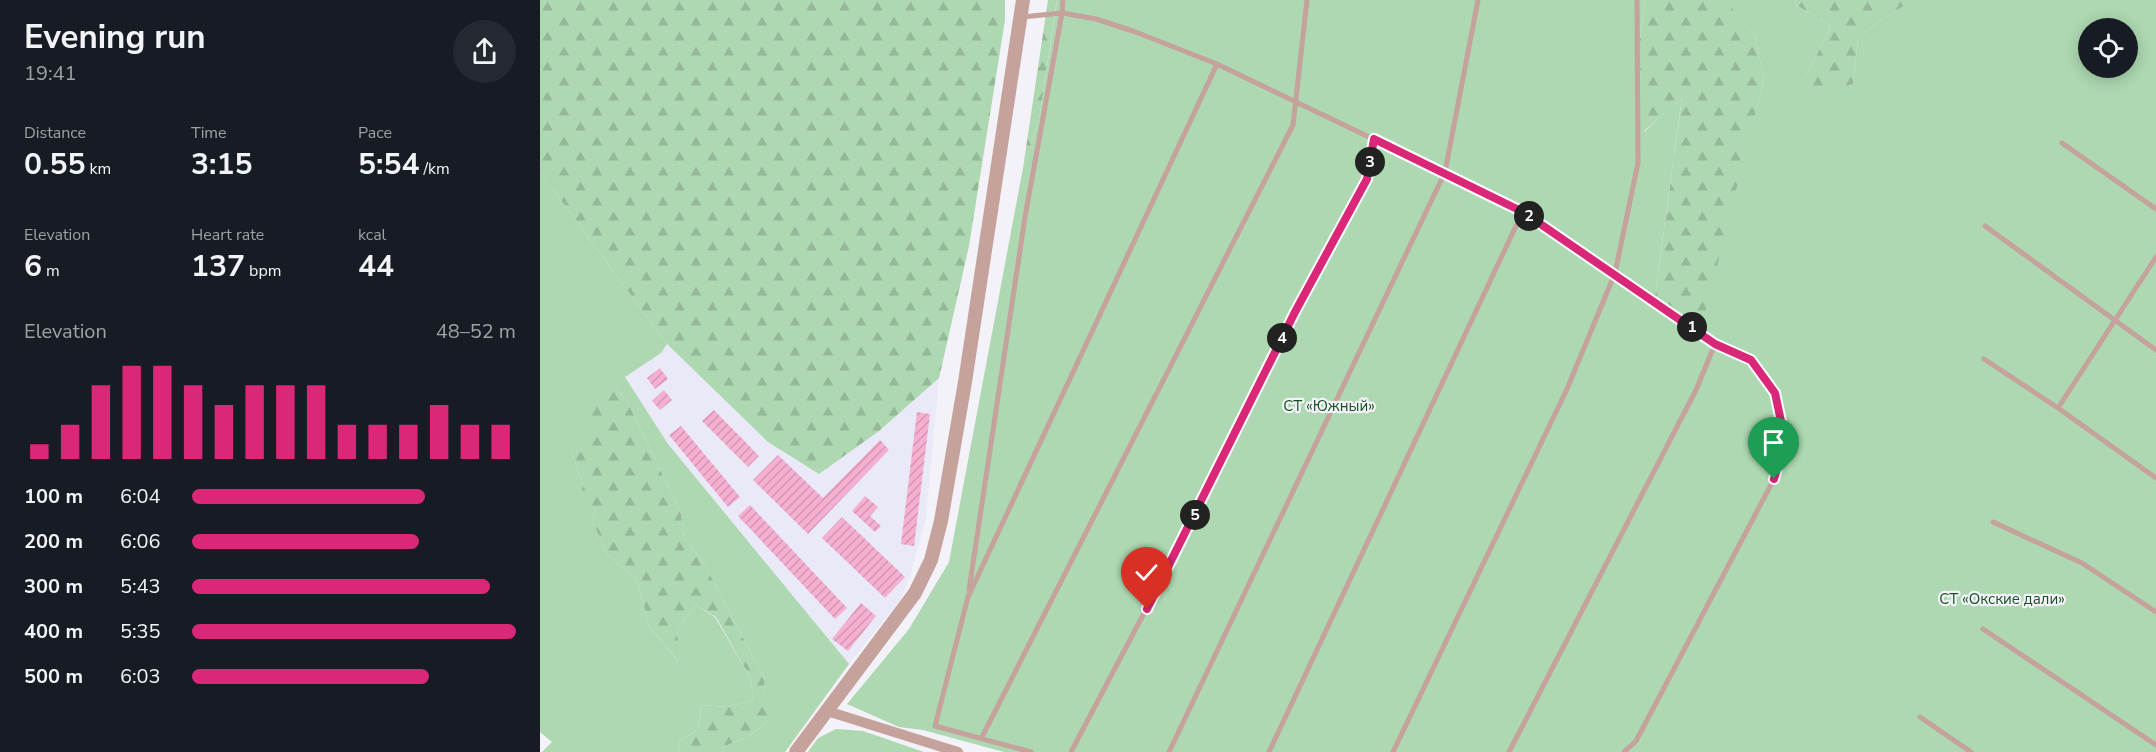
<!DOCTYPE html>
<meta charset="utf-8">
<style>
body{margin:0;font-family:"Nunito Sans",sans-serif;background:#242831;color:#f1f3f6;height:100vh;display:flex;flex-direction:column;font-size:22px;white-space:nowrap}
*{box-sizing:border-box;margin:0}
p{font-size:20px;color:#9ea1a6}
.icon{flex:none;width:33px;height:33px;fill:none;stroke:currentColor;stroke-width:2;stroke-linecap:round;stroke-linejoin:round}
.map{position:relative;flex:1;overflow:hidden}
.drawer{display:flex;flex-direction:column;background:#171b24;width:540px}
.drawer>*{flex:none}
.buttons{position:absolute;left:1538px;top:18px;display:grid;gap:12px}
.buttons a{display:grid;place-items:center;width:60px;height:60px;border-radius:50%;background:#171b24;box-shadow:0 3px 15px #0003;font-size:30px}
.pin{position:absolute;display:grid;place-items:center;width:51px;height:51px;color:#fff;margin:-62px -26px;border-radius:50% 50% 50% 0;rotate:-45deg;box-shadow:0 0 6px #0007}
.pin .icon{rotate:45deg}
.km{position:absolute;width:30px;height:30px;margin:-15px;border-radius:50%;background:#222;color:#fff;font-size:16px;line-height:30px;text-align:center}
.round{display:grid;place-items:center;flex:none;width:63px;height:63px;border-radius:32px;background:#242831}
.summary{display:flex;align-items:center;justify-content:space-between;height:102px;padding:0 24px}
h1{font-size:33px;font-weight:700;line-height:45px}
.stats{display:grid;grid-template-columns:repeat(3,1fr);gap:9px;height:102px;padding:6px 24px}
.stats div{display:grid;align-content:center}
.stats b{font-size:30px;font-weight:700}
.stats small{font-size:16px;font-weight:400}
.stats p{font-size:16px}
.chart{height:168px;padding:12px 24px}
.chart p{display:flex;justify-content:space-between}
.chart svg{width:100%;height:108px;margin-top:6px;stroke:#db2777;stroke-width:6}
ul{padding:0 24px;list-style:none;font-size:20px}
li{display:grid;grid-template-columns:96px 72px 1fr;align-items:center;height:45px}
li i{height:15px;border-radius:8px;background:#db2777}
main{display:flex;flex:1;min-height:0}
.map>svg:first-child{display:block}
.built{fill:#eae9f7}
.green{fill:#add8b1;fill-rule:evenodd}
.forest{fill:url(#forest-firs)}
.building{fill:url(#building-hatch)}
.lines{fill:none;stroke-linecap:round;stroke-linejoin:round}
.service{stroke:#c5a29c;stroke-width:5}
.minor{stroke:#c5a29c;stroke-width:10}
.tertiary{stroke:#c5a29c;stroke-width:14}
.route-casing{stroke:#fff;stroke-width:12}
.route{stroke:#db2777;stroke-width:8}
.labels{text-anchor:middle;stroke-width:4.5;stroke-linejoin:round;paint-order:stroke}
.park-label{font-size:15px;fill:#165223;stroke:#f3f2f8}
</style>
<main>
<section class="drawer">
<div class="summary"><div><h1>Evening run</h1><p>19:41</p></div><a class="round"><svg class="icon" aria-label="share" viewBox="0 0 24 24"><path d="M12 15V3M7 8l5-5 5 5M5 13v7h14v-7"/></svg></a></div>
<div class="stats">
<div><p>Distance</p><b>0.55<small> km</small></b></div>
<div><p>Time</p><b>3:15</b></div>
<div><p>Pace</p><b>5:54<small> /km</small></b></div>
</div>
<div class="stats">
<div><p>Elevation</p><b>6<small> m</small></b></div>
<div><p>Heart rate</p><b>137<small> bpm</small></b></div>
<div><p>kcal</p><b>44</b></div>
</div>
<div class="chart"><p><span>Elevation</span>48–52 m</p>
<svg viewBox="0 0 160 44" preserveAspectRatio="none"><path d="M5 44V38M15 44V30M25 44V14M35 44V6M45 44V6M55 44V14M65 44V22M75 44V14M85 44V14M95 44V14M105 44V30M115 44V30M125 44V30M135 44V22M145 44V30M155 44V30"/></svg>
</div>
<ul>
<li><b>100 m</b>6:04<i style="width:72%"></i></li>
<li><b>200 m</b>6:06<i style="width:70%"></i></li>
<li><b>300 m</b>5:43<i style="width:92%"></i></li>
<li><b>400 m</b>5:35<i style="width:100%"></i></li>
<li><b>500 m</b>6:03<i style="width:73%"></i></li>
</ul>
</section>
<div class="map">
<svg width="1616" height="752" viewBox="0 0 1616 752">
<defs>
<pattern id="forest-firs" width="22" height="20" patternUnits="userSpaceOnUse" patternTransform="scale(1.5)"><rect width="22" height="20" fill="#add8b1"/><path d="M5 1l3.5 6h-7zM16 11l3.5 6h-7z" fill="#95b998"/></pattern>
<pattern id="building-hatch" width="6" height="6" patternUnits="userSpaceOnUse" patternTransform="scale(1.5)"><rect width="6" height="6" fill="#f5afd0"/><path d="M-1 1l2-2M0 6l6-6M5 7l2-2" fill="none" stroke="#d296b3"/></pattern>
</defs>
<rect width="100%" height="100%" fill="#f3f2f8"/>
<!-- built -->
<path class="built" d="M127 344 228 442 339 431 399 378 386 518 371 573 361 599 309 664 128 444 85 377 121 353Z"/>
<!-- green -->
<path class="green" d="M517 0H1105L1099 47 1104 132 1142 96 1115 296 1161 325 1224 79 1215 36 1190 7 1192 0H1255L1256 5 1291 26 1265 78 1313 84 1318 39 1340 20 1364 6V0H1616V752H464L383 730 359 727 307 704 369 629 409 562 483 168 499 120ZM1548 28H1587V68H1548Z
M0 172 127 344 121 353 85 377 128 444 309 664 245 752H182L184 746 205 739 230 720C231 705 222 695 225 680L164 563 144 538 141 513 87 401 75 387 47 448 32 452 43 487 55 507 53 523 68 555 97 580 109 626 139 662 137 629 156 605 175 617 210 677 214 700 187 707 160 705C162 728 159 731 138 741L140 752H2L12 742 0 732Z
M296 729 323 731 384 752H268L278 738Z"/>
<!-- forest -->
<path class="forest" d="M0 0H465V20L429 246 399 378 339 431 279 474 228 442 127 344 0 172Z
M508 0H517L516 5 499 120 483 168Z
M1105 0H1192L1191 7 1215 36 1224 79 1162 326 1115 296 1142 97 1103 132 1099 47Z
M1255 0H1364V6L1340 20 1318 39 1313 84 1278 94 1265 78 1291 26 1256 5Z
M75 387 87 401 141 513 144 538 164 563 225 680C222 695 232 705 230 720L205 739 184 746 182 752H140L138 741C159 731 162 728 160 705L187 707 214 700 210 677 176 617 156 605 137 629 140 663 109 626 97 580 68 555 53 523 55 507 39 498 43 487 32 452 47 447 49 407Z"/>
<!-- building -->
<path class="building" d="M120 368 128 379 115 389 107 378Z
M124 390 132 400 120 410 112 401Z
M174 410 219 456 208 467 162 421Z
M377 412 390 414 374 546 361 544Z
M141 426 200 497 188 507 129 435Z
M340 440 349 450 268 534 213 480 238 455 283 498Z
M325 496 338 507 330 516 341 526 335 532 312 511Z
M210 505 307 608 295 619 198 516Z
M302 517 365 577 345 598 282 538Z
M321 603 336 616 308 651 292 639Z"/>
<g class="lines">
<!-- service -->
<path class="service" d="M523 0 522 13 556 19 593 31 677 64 983 211 1175 344 1211 360 1235 394 1245 439 1234 479 1096 741 1084 752
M1522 143 1616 209
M1445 226 1616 350
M1444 359 1518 408 1616 478
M1518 408 1616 257
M1453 522 1542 563 1616 612
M429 590 485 217 522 13 482 17
M1443 629 1616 745
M1380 717 1431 752
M442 737 753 125 767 0
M491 752 395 726 428 597 677 64
M531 752 644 537 755 312 827 179 834 139
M629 752 905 172 938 0
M729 752 983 211
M853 752 1027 389 1075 273 1098 163 1097 0
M969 752 1156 390 1175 344"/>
<!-- minor -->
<path class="minor" d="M287 711 418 752"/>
<!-- tertiary -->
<path class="tertiary" d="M256 752 375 593 391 560 401 521 425 382 483 0"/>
</g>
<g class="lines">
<!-- route casing -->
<g class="route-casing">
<path id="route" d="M607 609 755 312 827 179 834 139 983 212 1175 344 1211 360 1235 393 1245 440 1234 479"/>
</g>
<!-- route -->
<use href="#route" class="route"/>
</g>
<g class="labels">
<!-- park labels -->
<g class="park-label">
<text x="789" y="411">СТ «Южный»</text>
<text x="1462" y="604">СТ «Окские дали»</text>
</g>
</g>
</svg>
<div class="buttons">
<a><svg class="icon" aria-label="locate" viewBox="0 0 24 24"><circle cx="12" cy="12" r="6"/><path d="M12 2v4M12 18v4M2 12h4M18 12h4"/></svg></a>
</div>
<div class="pin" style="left:1234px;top:479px;background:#1e9e55"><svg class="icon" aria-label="arrive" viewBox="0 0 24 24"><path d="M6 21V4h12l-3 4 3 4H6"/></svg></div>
<div class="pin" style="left:607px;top:609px;background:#d93025"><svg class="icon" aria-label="check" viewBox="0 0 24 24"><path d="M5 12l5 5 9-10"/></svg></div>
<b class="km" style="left:1152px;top:327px">1</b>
<b class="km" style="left:989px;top:216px">2</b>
<b class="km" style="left:830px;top:162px">3</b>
<b class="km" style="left:742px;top:338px">4</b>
<b class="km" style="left:655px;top:515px">5</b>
</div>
</main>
